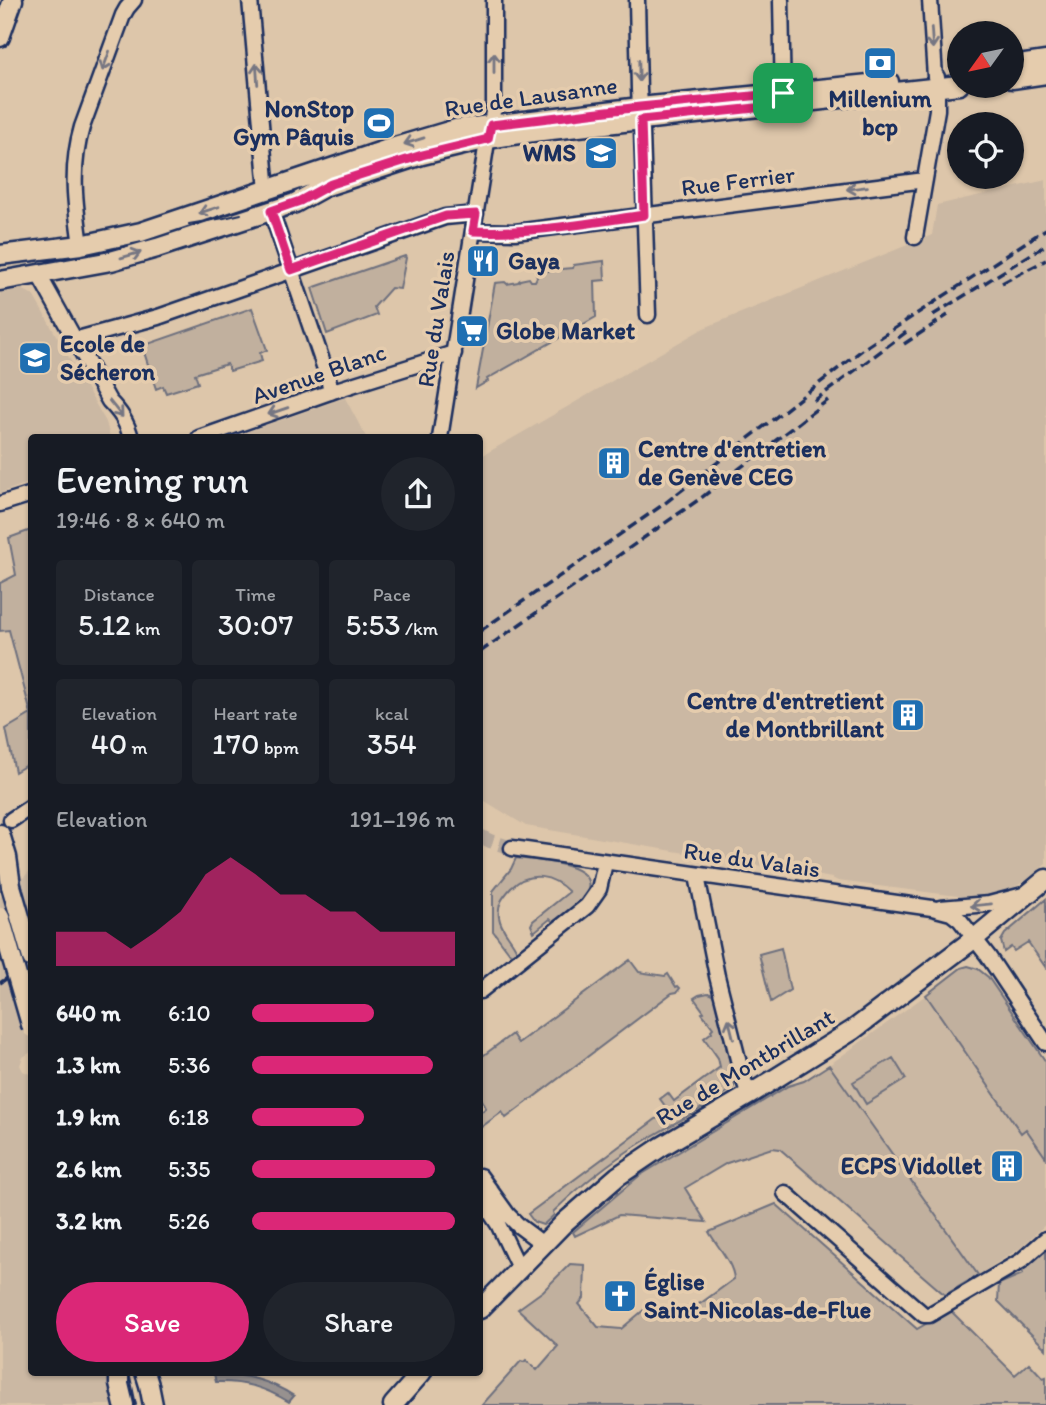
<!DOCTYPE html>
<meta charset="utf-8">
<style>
body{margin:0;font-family:Itim,sans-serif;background:#20242c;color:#f1f3f6;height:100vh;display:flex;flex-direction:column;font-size:26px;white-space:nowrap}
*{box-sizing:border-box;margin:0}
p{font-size:23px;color:#9ea1a6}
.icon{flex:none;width:38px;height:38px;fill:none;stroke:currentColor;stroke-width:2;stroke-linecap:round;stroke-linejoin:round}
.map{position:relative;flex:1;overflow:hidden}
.side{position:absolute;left:28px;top:434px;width:455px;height:942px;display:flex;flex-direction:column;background:#171b24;border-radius:7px;box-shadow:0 2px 5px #0004}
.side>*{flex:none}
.needle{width:46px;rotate:237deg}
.fabs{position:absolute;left:947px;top:21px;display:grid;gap:14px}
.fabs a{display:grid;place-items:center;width:77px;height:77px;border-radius:50%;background:#171b24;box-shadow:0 2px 5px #0004;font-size:35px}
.pin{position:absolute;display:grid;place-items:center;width:60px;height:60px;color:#fff;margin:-30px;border-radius:14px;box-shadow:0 4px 10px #0006}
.round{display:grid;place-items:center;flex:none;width:74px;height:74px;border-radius:37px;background:#20242c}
.headline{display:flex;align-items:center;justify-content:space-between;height:119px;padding:0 28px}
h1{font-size:38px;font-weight:600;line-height:52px}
.figures{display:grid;grid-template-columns:repeat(3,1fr);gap:10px;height:119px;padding:7px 28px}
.figures div{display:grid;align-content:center;border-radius:7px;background:#20242c;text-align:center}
.figures b{font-size:30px;font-weight:600}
.figures small{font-size:19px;font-weight:400}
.figures p{font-size:19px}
.chart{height:196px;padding:14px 28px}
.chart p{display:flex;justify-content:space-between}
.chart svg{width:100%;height:126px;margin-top:7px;fill:#db2777;opacity:.7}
.button{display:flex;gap:14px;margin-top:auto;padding:14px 28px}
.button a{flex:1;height:80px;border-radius:42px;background:#db2777;color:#fff;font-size:28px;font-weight:600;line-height:80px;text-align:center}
.button a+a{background:#20242c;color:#f1f3f6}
ul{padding:0 28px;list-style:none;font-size:23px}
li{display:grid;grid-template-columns:112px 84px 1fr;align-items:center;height:52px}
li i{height:18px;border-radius:9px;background:#db2777}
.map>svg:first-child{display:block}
.built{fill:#cbb8a3}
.green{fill:#c1b09e;stroke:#6e707e;stroke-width:2}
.water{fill:#97918f;stroke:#656a7b;stroke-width:2}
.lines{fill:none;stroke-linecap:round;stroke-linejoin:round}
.minor-tunnel{stroke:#b6a89b;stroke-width:14;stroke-dasharray:14 7;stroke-linecap:butt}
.minor-casing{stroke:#1b2f5e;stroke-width:19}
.major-casing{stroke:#1b2f5e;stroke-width:23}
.minor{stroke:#e5ccad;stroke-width:14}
.major{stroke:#e5ccad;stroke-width:18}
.tram{stroke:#1b2f5e;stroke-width:2}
.rail{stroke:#1b2f5e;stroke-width:3.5;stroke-dasharray:10 5;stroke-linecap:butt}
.major-bridge-casing{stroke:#1b2f5e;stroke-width:23;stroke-linecap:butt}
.major-bridge{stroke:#e5ccad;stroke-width:18}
.oneway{stroke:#767682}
.route-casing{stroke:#fff;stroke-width:14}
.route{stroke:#db2777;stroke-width:9}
.labels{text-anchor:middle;stroke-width:7;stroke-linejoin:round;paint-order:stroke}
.street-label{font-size:24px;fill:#1b2f5e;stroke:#e5ccad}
.poi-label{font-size:24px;font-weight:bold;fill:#1b2f5e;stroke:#e5ccad;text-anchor:start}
</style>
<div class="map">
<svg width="1046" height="1405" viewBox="0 0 1046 1405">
<rect width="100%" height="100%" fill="#ddc6aa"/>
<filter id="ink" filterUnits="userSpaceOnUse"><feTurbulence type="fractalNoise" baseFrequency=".0143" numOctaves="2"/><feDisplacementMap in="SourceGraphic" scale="14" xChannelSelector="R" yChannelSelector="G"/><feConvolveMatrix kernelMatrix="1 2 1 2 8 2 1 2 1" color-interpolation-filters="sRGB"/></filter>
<g filter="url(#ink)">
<!-- built -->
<path class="built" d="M1046 180V864L1029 879 1009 890 987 896H958L838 881 832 878 526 826 480 798V457L704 328 932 235 937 205Z
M22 289 33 295 106 422 110 437 32 438 31 482 0 493V293Z
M345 398 366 437H232L250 431Z
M31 867V1052L23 1057 20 1065 23 1071 32 1075V1372H107L114 1405H0V897L23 878 29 872Z
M926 995 1020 1133 1026 1129 1046 1158V1224L1020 1248 978 1275 829 1065Z"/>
<!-- green -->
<path class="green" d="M405 256 406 258 400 289 391 288 374 307 377 315 327 334 312 288Z
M604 261 605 280 595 281 596 317 487 379 488 381 476 388 495 283 505 282 507 284 518 282 520 280 529 278 531 281H535L537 277 536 270 543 269 545 271H549L550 268 559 267 561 269 573 268 574 265Z
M252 308 267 350 260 353 262 361 230 371 227 364 195 374 198 383 166 393 163 386 156 389 142 346Z
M31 530V762L15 772 6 729 31 714 9 630 0 631V583L16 575 9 538Z
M516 858C536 861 607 862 584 898 577 907 562 915 553 922L550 919 534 932 531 925 533 921 569 892C553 875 529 870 511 888 503 897 497 904 499 917 501 931 512 938 517 951L511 955 493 931V891L511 869Z
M1046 899V968L1028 942 1014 951 1011 947 1004 952 1001 941 1005 934Z
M781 948 790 990 771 1002 759 954Z
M630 960 639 972 665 976 668 974 676 987 678 986 680 988 677 992 672 993 506 1118 502 1112 480 1128V1113L486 1108 480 1096V1058L512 1034 518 1043Z
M968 966 978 969 988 977 1046 1062V1158L1026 1129 1021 1133 926 995 961 968Z
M708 993 714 996 735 1084 733 1088C704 1109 670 1125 639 1144 608 1163 579 1187 553 1212L554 1215 543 1225 534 1222 528 1214 668 1110 660 1099 668 1093 674 1101 720 1067 718 1058 704 1038 712 1032 711 1030 713 1028 702 1013 704 1012 694 998 699 995Z
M893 1058 906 1079 866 1104 853 1082Z
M829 1065 978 1275 945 1295 901 1257 895 1252 896 1251 780 1149 772 1148 727 1163 685 1188 706 1222 619 1215 575 1236 573 1232 639 1176 788 1086 804 1081Z
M776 1204 917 1329 950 1310 1015 1375 1029 1363 1043 1378 1046 1377V1405H482L521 1361 524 1362 526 1360 537 1370 558 1346 518 1309 543 1291 570 1264 585 1265 584 1298 579 1304 598 1327 621 1329 646 1308 662 1312 671 1306 689 1308 701 1303 734 1279C733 1263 717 1246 709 1232Z
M1046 1247V1349L998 1301 999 1284 1023 1274 1022 1269Z"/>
<!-- water -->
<path class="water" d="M214 1374C245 1374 269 1380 294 1396L289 1402C266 1388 244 1381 216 1382Z"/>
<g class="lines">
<!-- minor-tunnel -->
<path class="minor-tunnel" d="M480 836 490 841 512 848"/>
<!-- minor casing -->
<g class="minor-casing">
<path id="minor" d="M250 0 267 191
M637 0 639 90 642 132 648 315
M781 0 783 100
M930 0 935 77
M271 211 328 378 331 392
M473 231 515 232 925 180
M915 237 937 110V77
M81 245C75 204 70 168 82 127L123 15 127 8 134 0
M39 275 109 401C120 412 127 422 131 438
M74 340 158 317 445 217 476 214
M199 438 336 390 454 353
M440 438 486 148 494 107V0
M0 504 32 494
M11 820 32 806
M512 848 932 908 951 913 960 920 988 956 1046 1043
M697 876 717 976 742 1075 749 1095
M940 908 989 904 1023 895
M480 991 587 906 599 889 605 863
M480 1176 508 1215 519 1226 543 1244
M785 1193 924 1315H929L1021 1261 1046 1239
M480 1197 498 1224 519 1268"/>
</g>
<!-- major casing -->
<g class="major-casing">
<path id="major" d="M0 37 13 0
M1012 66 1046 61
M1012 79 1046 74
M0 255 81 245 141 232 385 150 456 129 640 107 889 82
M0 281 111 261 157 248 295 203 324 187 422 155 488 139 533 132 959 85
M0 834 7 857 11 886
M480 1309 565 1222 618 1176 661 1147 749 1095 853 1030 975 938 1046 879
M119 1372V1384L124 1405
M145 1372 149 1385 153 1405
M393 1405 422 1372"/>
</g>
<!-- minor -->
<use href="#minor" class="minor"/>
<!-- major -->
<use href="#major" class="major"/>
<!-- tram -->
<path class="tram" d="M189 224 224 218 241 214
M129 1372 136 1405"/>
<!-- rail -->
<path class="rail" d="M1002 283 1046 260
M933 315 1046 245
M904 344 948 315
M814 401 909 330
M480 631 664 504 866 347 1046 229
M480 652 701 498 828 400
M0 962 32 940
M0 983 32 961"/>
<!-- major-bridge casing -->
<g class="major-bridge-casing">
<path id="major-bridge" d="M11 886 32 958
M0 917 32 1028"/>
</g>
<!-- major-bridge -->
<use href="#major-bridge" class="major-bridge"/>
</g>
<!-- one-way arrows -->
<defs><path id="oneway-shaft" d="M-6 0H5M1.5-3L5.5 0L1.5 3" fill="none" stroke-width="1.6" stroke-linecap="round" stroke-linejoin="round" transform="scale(1.75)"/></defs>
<g class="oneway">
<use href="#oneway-shaft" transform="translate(932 38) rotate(86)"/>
<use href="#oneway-shaft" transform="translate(106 61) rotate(110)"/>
<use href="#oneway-shaft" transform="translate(494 63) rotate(-90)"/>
<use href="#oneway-shaft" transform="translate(639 71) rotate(89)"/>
<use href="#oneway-shaft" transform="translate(257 74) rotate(-94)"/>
<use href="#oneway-shaft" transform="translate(414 141) rotate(163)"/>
<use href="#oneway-shaft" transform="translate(857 188) rotate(173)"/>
<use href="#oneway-shaft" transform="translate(209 210) rotate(162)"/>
<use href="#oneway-shaft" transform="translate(131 255) rotate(-16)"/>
<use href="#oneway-shaft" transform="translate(116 409) rotate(51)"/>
<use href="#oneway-shaft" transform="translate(278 411) rotate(161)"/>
<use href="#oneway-shaft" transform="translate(981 905) rotate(174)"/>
<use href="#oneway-shaft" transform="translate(731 1029) rotate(-104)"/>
</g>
</g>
<g class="lines" filter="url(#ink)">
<!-- route casing -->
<g class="route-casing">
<path id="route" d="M783 93V105L641 120 644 215C588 223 530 234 473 231L476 214 446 216 291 270 271 211 300 201 331 184 422 155 488 139 491 125 640 107Z"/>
</g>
<!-- route -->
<use href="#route" class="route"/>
</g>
<!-- icons -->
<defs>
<g id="bank-square" transform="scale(1.75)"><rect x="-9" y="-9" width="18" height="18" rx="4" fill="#1f6fb2" stroke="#e5ccad"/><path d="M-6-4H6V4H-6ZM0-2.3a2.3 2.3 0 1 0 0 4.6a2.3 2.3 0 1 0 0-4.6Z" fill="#fff"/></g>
<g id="stadium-square" transform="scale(1.75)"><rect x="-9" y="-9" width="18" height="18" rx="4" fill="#1f6fb2" stroke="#e5ccad"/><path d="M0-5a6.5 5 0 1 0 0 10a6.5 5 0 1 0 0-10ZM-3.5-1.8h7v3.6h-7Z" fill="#fff"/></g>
<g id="university-square" transform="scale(1.75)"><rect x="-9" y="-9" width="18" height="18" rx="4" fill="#1f6fb2" stroke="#e5ccad"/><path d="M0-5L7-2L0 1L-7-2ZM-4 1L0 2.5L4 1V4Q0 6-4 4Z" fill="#fff"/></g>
<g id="restaurant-square" transform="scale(1.75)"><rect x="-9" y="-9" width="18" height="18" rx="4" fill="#1f6fb2" stroke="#e5ccad"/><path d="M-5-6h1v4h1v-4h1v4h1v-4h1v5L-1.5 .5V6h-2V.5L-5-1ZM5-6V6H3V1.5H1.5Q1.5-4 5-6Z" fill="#fff"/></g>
<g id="supermarket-square" transform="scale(1.75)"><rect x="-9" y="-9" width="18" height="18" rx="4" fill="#1f6fb2" stroke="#e5ccad"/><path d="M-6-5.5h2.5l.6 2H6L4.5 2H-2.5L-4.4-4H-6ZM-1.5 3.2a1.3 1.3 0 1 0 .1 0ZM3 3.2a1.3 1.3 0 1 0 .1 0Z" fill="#fff"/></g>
<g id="school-square" transform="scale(1.75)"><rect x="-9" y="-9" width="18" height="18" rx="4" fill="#1f6fb2" stroke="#e5ccad"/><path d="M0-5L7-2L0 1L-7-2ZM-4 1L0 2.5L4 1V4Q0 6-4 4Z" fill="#fff"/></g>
<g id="building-square" transform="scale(1.75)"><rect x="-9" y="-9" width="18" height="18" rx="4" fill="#1f6fb2" stroke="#e5ccad"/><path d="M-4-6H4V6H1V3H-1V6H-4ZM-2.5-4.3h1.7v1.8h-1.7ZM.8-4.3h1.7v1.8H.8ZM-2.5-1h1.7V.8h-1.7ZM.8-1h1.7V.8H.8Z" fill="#fff"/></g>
<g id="church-square" transform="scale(1.75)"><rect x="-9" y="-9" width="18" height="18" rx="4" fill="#1f6fb2" stroke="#e5ccad"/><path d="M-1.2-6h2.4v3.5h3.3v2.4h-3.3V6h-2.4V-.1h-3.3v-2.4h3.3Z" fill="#fff"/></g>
</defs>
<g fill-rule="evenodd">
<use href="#bank-square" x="880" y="63"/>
<use href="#stadium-square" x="379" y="123"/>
<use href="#university-square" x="601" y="153"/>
<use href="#restaurant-square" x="483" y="261"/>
<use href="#supermarket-square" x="472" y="331"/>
<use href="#school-square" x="35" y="358"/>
<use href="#building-square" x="614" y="463"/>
<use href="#building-square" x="908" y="715"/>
<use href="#building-square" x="1007" y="1166"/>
<use href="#church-square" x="620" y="1296"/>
</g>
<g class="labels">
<!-- street labels -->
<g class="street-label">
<text transform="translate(531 97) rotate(-8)" y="8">Rue de Lausanne</text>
<text transform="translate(738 181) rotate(-7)" y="8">Rue Ferrier</text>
<text transform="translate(436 319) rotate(-81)" y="8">Rue du Valais</text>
<text transform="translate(319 374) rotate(-19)" y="8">Avenue Blanc</text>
<text transform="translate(752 860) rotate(8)" y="8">Rue du Valais</text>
<text transform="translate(745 1067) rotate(-31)" y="8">Rue de Montbrillant</text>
</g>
<!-- poi labels -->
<g class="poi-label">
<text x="880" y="107" text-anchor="middle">Millenium<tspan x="880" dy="28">bcp</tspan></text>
<text x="354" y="117" text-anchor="end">NonStop<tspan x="354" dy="28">Gym Pâquis</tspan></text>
<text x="576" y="161" text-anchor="end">WMS</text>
<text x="508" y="269">Gaya</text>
<text x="496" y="339">Globe Market</text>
<text x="60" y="352">Ecole de<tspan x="60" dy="28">Sécheron</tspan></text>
<text x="638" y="457">Centre d'entretien<tspan x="638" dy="28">de Genève CEG</tspan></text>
<text x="884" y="709" text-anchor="end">Centre d'entretient<tspan x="884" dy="28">de Montbrillant</tspan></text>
<text x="982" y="1174" text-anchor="end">ECPS Vidollet</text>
<text x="644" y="1290">Église<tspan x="644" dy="28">Saint-Nicolas-de-Flue</tspan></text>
</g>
</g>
</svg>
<div class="fabs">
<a><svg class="needle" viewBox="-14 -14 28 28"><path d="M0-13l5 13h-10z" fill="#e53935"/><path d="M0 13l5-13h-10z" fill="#9ea1a6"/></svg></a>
<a><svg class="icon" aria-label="locate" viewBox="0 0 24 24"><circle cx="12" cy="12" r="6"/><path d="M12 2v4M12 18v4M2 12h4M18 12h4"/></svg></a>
</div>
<div class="pin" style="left:783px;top:93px;background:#1e9e55"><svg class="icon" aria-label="arrive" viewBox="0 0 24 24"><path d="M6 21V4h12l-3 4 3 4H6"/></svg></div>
<section class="side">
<div class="headline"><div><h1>Evening run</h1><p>19:46 · 8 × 640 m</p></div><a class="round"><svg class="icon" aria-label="share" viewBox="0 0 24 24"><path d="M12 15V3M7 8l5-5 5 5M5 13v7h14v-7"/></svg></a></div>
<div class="figures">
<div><p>Distance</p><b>5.12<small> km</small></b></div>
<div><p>Time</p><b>30:07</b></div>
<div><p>Pace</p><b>5:53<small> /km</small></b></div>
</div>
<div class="figures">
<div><p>Elevation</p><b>40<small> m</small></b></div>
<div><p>Heart rate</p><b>170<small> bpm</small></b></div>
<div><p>kcal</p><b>354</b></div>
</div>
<div class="chart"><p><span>Elevation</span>191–196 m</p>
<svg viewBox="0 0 160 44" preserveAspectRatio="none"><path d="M0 44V32L10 32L20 32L30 38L40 32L50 25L60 12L70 6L80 12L90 19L100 19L110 25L120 25L130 32L140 32L150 32L160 32V44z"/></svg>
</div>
<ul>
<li><b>640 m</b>6:10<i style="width:60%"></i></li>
<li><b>1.3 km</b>5:36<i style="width:89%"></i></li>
<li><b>1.9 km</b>6:18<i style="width:55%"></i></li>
<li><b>2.6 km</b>5:35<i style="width:90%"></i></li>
<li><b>3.2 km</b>5:26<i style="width:100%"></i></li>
</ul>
<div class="button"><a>Save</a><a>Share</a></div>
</section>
</div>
